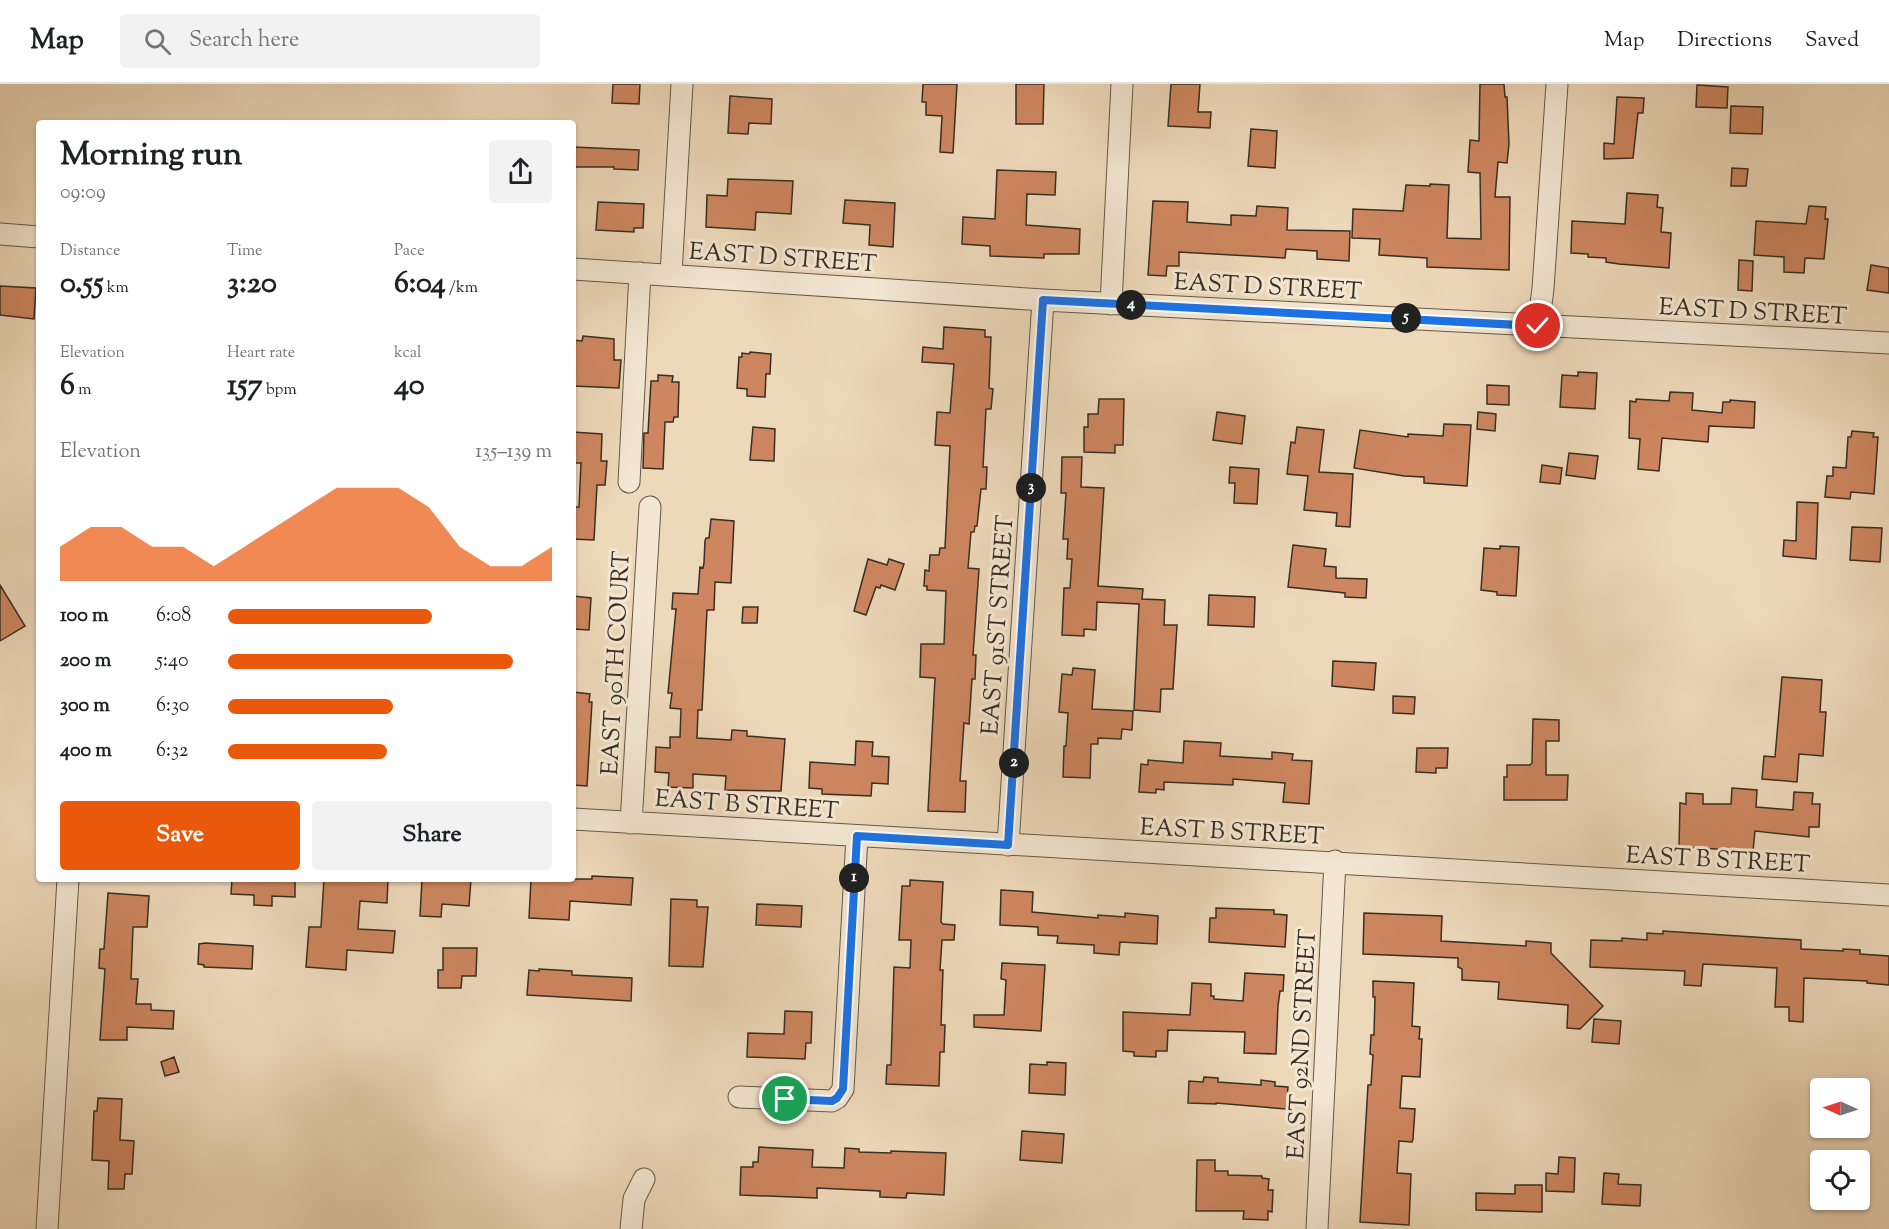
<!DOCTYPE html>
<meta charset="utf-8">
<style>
body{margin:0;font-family:"Sorts Mill Goudy",serif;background:#f2f2f2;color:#202124;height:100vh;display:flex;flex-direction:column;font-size:22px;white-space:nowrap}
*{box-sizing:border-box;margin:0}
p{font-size:20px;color:#757577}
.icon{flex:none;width:33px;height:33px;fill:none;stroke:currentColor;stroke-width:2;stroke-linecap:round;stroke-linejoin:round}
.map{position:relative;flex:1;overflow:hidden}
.sheet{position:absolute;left:36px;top:36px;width:540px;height:762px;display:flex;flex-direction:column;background:#fff;border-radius:6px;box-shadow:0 2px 4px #0004}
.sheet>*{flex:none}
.needle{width:39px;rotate:273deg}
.buttons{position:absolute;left:1810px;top:994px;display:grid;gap:12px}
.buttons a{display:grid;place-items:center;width:60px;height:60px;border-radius:6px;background:#fff;box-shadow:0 2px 4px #0004;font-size:30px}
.pin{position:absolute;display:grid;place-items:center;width:51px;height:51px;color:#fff;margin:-26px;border:3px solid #fff;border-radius:50%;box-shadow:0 2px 6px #0007}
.km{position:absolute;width:30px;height:30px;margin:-15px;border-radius:50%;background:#222;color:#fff;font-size:16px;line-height:30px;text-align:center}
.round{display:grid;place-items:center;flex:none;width:63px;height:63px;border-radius:6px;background:#f2f2f2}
.summary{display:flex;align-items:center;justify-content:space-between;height:102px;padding:0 24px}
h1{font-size:33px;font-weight:800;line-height:45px}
.figures{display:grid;grid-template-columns:repeat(3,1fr);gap:9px;height:102px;padding:6px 24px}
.figures div{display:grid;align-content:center}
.figures b{font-size:30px;font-weight:800}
.figures small{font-size:16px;font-weight:400}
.figures p{font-size:16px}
.chart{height:168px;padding:12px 24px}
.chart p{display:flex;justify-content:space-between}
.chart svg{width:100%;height:108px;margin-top:6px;fill:#ea580c;opacity:.7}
.cta{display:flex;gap:12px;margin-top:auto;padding:12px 24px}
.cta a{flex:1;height:69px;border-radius:6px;background:#ea580c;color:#fff;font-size:24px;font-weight:800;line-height:69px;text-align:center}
.cta a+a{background:#f2f2f2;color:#202124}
ul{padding:0 24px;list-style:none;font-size:20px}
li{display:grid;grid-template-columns:96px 72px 1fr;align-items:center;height:45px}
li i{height:15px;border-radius:8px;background:#ea580c}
header{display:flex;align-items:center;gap:36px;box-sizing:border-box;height:84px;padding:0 30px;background:#fff;border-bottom:2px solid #e0e0e0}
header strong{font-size:28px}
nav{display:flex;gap:33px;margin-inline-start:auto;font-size:21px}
.search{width:420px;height:54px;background:#f2f2f2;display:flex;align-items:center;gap:15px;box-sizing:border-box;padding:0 21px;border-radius:6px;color:#757577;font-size:22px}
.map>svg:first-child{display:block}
.building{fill:#cd865f;stroke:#382e23;stroke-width:1.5}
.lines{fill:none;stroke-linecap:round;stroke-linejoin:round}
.minor-casing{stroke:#655848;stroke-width:23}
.minor{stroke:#f3e6d2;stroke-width:21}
.route-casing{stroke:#fff;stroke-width:12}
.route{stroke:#1a73e8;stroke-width:8}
.labels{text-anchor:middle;stroke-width:6;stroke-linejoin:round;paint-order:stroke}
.street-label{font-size:24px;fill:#382e23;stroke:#f3e6d2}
</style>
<header>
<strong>Map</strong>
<div class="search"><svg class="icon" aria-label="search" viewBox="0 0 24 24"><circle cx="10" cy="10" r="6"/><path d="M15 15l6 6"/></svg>Search here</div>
<nav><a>Map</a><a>Directions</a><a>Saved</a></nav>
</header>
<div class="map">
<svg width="1889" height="1145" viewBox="0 0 1889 1145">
<rect width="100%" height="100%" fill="#edd8b9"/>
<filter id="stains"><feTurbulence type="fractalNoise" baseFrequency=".00333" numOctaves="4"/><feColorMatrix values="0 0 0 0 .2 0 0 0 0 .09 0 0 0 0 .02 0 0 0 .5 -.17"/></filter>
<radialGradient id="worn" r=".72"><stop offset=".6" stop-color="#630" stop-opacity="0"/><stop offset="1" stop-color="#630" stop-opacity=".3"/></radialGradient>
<!-- building -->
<path class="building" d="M613 0H640L639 20 612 19Z
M923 0H957L953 69 940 68 942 32 926 31V18H922Z
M1016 0H1044L1043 40H1016Z
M1171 0H1200L1198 28H1211L1210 44 1168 42Z
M1480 0H1504L1505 13H1507L1509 60 1507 79 1498 78 1495 113H1510L1509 186 1427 183V174L1379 171 1380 155 1352 154 1353 125 1403 127 1406 101 1430 102V100L1449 101 1447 154 1481 155 1480 89 1468 88 1470 56 1479 57Z
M1697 1 1728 3 1727 24 1696 23Z
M730 12 772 15 771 40 749 39 748 50 728 49Z
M1617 13 1644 14 1643 29H1638L1633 74 1604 75V59L1614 60Z
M1731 22 1763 23 1762 50 1730 49Z
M1251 45 1277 47 1275 84 1248 82Z
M573 63 639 66 638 86 614 85V83H573Z
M1732 84 1748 85 1746 102H1731Z
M997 86 1056 88 1055 111 1027 110 1026 141 1080 145 1079 170H1044V174L990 172V162L962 160 963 133 995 135Z
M728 95 793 97 791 130 756 128 755 146 706 143 707 111 727 112Z
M1627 109 1658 111 1657 123 1663 124 1661 148 1671 149 1669 184 1619 180 1606 178V174L1588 173V170L1571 169 1572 137 1625 140Z
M845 116 895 119 893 163 869 161 870 141 843 139Z
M1153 117 1188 118 1187 138 1231 141V131L1256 132 1257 122 1288 124 1287 146 1350 147 1349 177 1317 175V167L1286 165 1285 174 1179 168V182H1167L1166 192 1148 191Z
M598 118 644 120 643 144H634V148L596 146Z
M1809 122 1826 123 1825 135H1828L1824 175 1805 174 1804 189 1784 188V173L1754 171 1756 137 1806 140Z
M1739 176 1753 177 1752 207 1738 206Z
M1871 181 1889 184V209L1867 206Z
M0 202 36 204 34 235 0 231Z
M944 243 985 246V253H991L989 304 993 305 991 325H986L983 383H987L986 405H981L977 442H975L974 448H971L968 484 979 485 973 571H976L975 595H972L969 640 964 639 960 697H966L965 728 928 727 935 594 920 593 921 560H944L946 507 927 506V502H924L925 486 929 487 930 471H939L940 464H945L950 362 935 361 937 328 950 329 954 280 922 278 923 263 943 265Z
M583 252 614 255V276H621L619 304 573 302V256L582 257Z
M750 268 771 270 770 290H766L765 313 747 312V305L737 304 739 273H742V269L749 270Z
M1578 288 1597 289 1595 325 1560 323 1562 291 1578 292Z
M658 291 673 292 672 298H679L678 333H674L673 338H665L663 385 643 384 644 349H648L651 297H658Z
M1487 301 1509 302V321L1487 320Z
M1670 308 1693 309 1692 326 1722 329 1723 318H1730V316L1755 318 1754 344 1709 342 1708 358 1662 354 1659 387 1638 385 1640 355 1629 354 1630 317 1636 318V315L1669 317Z
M1099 315H1124L1123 361H1115V369L1084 368V343H1088V330H1098Z
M1217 328 1245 332 1242 360 1213 356Z
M1478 328 1496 330 1495 347 1477 345Z
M1444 340 1471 341 1467 402 1424 399V393L1404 392 1354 384 1360 346 1408 353V350L1443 352Z
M753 343 775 345 774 377 750 376Z
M1297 343 1324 346 1319 388 1353 390 1350 443 1336 442 1337 429 1304 426 1308 392 1287 390 1291 358 1295 359Z
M1852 347 1874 349 1873 353H1878L1874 410 1851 408 1850 415 1825 413 1827 392H1833V383L1846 384 1848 353H1851Z
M573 348 602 350 601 377H607L605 401H597L594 456 573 455V423H579L581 379H573Z
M1569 369 1598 372 1595 395 1566 391Z
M1062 373H1082L1081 403 1104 404 1098 502 1143 505 1142 515 1165 516 1164 541H1177L1173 605H1161L1160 628 1134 626 1139 520 1097 518 1096 546 1084 545V552L1062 551 1064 504H1070L1072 475H1067L1068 455H1063L1066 409H1061Z
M1542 381 1562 384 1560 400 1540 398Z
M1230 383 1259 385 1257 420 1234 419 1235 399H1229Z
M1797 418 1818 419 1816 475 1783 472 1784 456 1796 457Z
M711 435 734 437 731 499 715 498 714 526H707L702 626H698L697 654 731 656 732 646 747 647V652L785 655 781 707 725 706 726 692 693 690V704L668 703 669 689 655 688 656 663 670 664V653H680L681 625 670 624 672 609H668L676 525H672L673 509 698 510 700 483 703 484 704 479 705 457 706 454H709Z
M1852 443 1882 444 1880 478 1850 476Z
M1293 461 1326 465 1324 482 1336 483V494L1367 495 1366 514 1345 513V509L1288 503Z
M1500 462 1519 463 1516 512 1497 511V508L1481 506 1484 464 1500 465Z
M868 475 887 481 889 475 904 480 895 506 881 501 880 504 876 503 866 531 854 527Z
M0 501 25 542 0 557Z
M1209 511 1255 513 1254 543 1208 541Z
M573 512 591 514 589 546 573 545Z
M743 523H758L757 539H742Z
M1333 577 1376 579 1374 606 1332 602Z
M1073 584 1095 586 1092 625 1133 627 1132 646 1122 645 1121 655 1098 654V660H1091L1090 694 1063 693 1064 662H1066L1068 629 1059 628 1062 590 1072 591Z
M1782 593 1822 596 1820 628H1826L1823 672 1799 670 1797 698 1762 695 1764 672 1775 673Z
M573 608 590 610 589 618H592L587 702 573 701Z
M1393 612 1415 613 1414 630 1393 629Z
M1533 635 1559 636V657H1546V691H1568L1567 716H1504V693H1507V681H1530L1532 679Z
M856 657 873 658 872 672 889 673 888 700 872 699 871 712 822 710V705L809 704 810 678 855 681Z
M1184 657 1221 659 1220 672 1272 675V668L1293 670 1292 676 1312 677 1309 720 1283 718 1285 699 1233 695V701L1164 698V706L1156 705V709L1139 708 1141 680 1148 681V676L1183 679Z
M1417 664H1448L1447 684H1436V689L1416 688Z
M1732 704 1757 706 1756 723 1793 726 1794 708 1813 709 1812 720H1820L1819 743H1809V753L1755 747 1753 767 1679 763 1680 719 1686 720V709L1703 710V720H1731Z
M592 792 633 794 631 821 570 817 569 836 529 834 531 795H592Z
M232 795H295V813L272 812V822L254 821V811L231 810Z
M324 795H388L387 819 360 817 358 845 395 847 393 869 347 866 346 886 306 883 309 843H321Z
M422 795H471L469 822 442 820 441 833 420 832Z
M910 796 943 798 941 838 943 840 955 841 954 856H942L940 886H943L941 941H945L944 968H940L939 1002 886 1000 887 981H891L894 883 910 884 911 856H899L902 802H910Z
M1001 806 1033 808 1032 828 1098 834V831L1125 833V829L1158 832 1157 860 1120 858 1119 871 1094 869V861L1057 859 1058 852 1038 851V843L1000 841Z
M108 809 149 812 147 843H133L131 895H138L136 920H151V926L174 927 173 945 127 943V956H100L105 885 99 884 100 865H104Z
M671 815 697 816V823H708L703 883 669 882Z
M757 820 802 822 801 843 756 841Z
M1216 824 1274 826V830L1287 831 1285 863 1209 858 1210 834H1216Z
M1364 829 1442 832 1441 857 1526 862V857L1551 859V869L1603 922 1580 945 1567 944 1568 921 1498 915 1499 898 1462 896V885L1458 883V874L1363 870Z
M1663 847 1801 856V865L1843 867V865L1860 866V870L1889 872V901L1867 899V897L1804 894 1803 938 1789 937V923H1775L1777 884 1703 880 1701 902 1684 901 1685 887 1590 883 1591 856 1622 857V854L1647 856V849L1663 850Z
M205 859 253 862 252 885 204 883V881L198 880 199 860Z
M443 864H477L476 892H462L461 904H438V886H443Z
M1002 879 1045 881 1041 947 974 943V931H1004L1006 896 1001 895Z
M539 885 572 887V891L632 894 631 917 527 911 529 886 539 887Z
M1245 889 1284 891 1283 907H1280L1278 922 1276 970 1244 969 1245 948 1168 946 1167 967H1156V973L1134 972V968L1123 967V928L1190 931 1192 899 1211 900V912H1214V915L1243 917Z
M1373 897 1414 899 1412 942 1420 943 1419 955H1422L1420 993 1402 992 1400 1024 1415 1025 1413 1055 1412 1058 1399 1057 1397 1089 1411 1090 1409 1141 1360 1138 1368 1001H1371L1373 971 1370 970 1371 951H1374L1375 913H1373Z
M785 927 812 928 811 959H806L805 975 747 973 748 949 784 950Z
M1594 935 1621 937 1619 960 1592 958Z
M174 973 179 988 165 992 161 978Z
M1047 978 1066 979 1065 1011 1029 1009 1030 980 1047 981Z
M1204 993 1218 994V998L1261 1001V996L1275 998V1002L1288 1003 1286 1025 1216 1019V1020L1188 1019 1189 997 1203 998Z
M98 1014 122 1015 120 1056 134 1057 132 1090H125L124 1105H108L109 1077 92 1076 94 1027H97Z
M1022 1047 1064 1050 1062 1079 1020 1076Z
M759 1063 813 1066 812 1083 844 1084 845 1064 859 1065V1068L891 1069V1067L946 1069 944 1111 907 1109 906 1114 880 1113V1107L817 1104V1114L740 1111 741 1083H753V1078H758Z
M1559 1073 1575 1074 1574 1108 1546 1107V1089L1558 1090Z
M1197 1076H1215V1087H1228V1091L1262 1092V1094L1269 1095 1268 1106H1273L1272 1128 1268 1127V1136L1243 1135 1244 1127H1196Z
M1604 1089 1619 1090 1618 1100 1641 1101 1640 1122 1602 1120Z
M1515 1101H1542V1128L1476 1126V1109L1515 1110Z"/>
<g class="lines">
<!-- minor casing -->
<g class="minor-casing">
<path id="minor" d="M0 150 39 153
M573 185 1043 216 1889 259
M671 190 682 0
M1111 220 1122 0
M1538 242 1543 205 1557 0
M629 398 640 189
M573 735 1889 811
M631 739 650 423
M1008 761 1043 216
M739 1013 832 1017 837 1014 843 1005 857 752
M47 1145 68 795
M631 1145 634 1115 644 1095
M1317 1145 1335 777"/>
</g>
<!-- minor -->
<use href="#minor" class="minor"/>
</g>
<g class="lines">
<!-- route casing -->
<g class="route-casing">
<path id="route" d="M785 1015 832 1017 837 1014 843 1005 857 752 1008 761 1043 216 1538 242"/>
</g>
<!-- route -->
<use href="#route" class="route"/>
</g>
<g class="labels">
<!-- street labels -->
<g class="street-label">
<text transform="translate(783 173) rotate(4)" y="8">EAST D STREET</text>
<text transform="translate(1268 202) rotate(3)" y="8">EAST D STREET</text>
<text transform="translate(1753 227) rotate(3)" y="8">EAST D STREET</text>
<text transform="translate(997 541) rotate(-86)" y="8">EAST 91ST STREET</text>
<text transform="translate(615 579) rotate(-87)" y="8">EAST 90TH COURT</text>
<text transform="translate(747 720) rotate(4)" y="8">EAST B STREET</text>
<text transform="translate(1232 747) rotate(3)" y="8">EAST B STREET</text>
<text transform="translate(1718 775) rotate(3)" y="8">EAST B STREET</text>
<text transform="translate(1301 960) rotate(-87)" y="8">EAST 92ND STREET</text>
</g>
</g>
<rect width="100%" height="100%" filter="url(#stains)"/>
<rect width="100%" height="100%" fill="url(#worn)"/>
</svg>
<div class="buttons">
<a><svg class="needle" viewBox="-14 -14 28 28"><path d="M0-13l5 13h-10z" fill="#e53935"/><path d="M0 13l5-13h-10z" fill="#757577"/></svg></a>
<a><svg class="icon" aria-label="locate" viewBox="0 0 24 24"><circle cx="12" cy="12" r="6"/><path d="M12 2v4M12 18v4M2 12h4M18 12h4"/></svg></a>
</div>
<div class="pin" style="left:785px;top:1015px;background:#1e9e55"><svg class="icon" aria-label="arrive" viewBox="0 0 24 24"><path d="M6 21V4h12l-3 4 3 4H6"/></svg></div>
<div class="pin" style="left:1538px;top:242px;background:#d93025"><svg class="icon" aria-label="check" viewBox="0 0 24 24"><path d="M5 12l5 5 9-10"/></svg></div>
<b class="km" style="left:854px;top:794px">1</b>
<b class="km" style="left:1014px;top:679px">2</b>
<b class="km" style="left:1031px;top:404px">3</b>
<b class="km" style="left:1131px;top:221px">4</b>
<b class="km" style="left:1406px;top:234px">5</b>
<section class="sheet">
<div class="summary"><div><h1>Morning run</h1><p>09:09</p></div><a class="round"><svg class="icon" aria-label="share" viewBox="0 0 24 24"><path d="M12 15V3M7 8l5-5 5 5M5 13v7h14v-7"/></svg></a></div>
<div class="figures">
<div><p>Distance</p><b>0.55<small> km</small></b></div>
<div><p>Time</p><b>3:20</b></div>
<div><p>Pace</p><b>6:04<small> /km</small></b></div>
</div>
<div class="figures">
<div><p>Elevation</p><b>6<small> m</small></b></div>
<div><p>Heart rate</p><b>157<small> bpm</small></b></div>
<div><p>kcal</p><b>40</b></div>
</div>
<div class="chart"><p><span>Elevation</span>135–139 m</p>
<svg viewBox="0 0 160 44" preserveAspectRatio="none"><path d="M0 44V30L10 22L20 22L30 30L40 30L50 38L60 30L70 22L80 14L90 6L100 6L110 6L120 14L130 30L140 38L150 38L160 30V44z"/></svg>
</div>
<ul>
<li><b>100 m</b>6:08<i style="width:63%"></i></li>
<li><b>200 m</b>5:40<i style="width:88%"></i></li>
<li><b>300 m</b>6:30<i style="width:51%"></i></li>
<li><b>400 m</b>6:32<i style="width:49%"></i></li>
</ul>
<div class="cta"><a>Save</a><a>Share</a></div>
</section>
</div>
